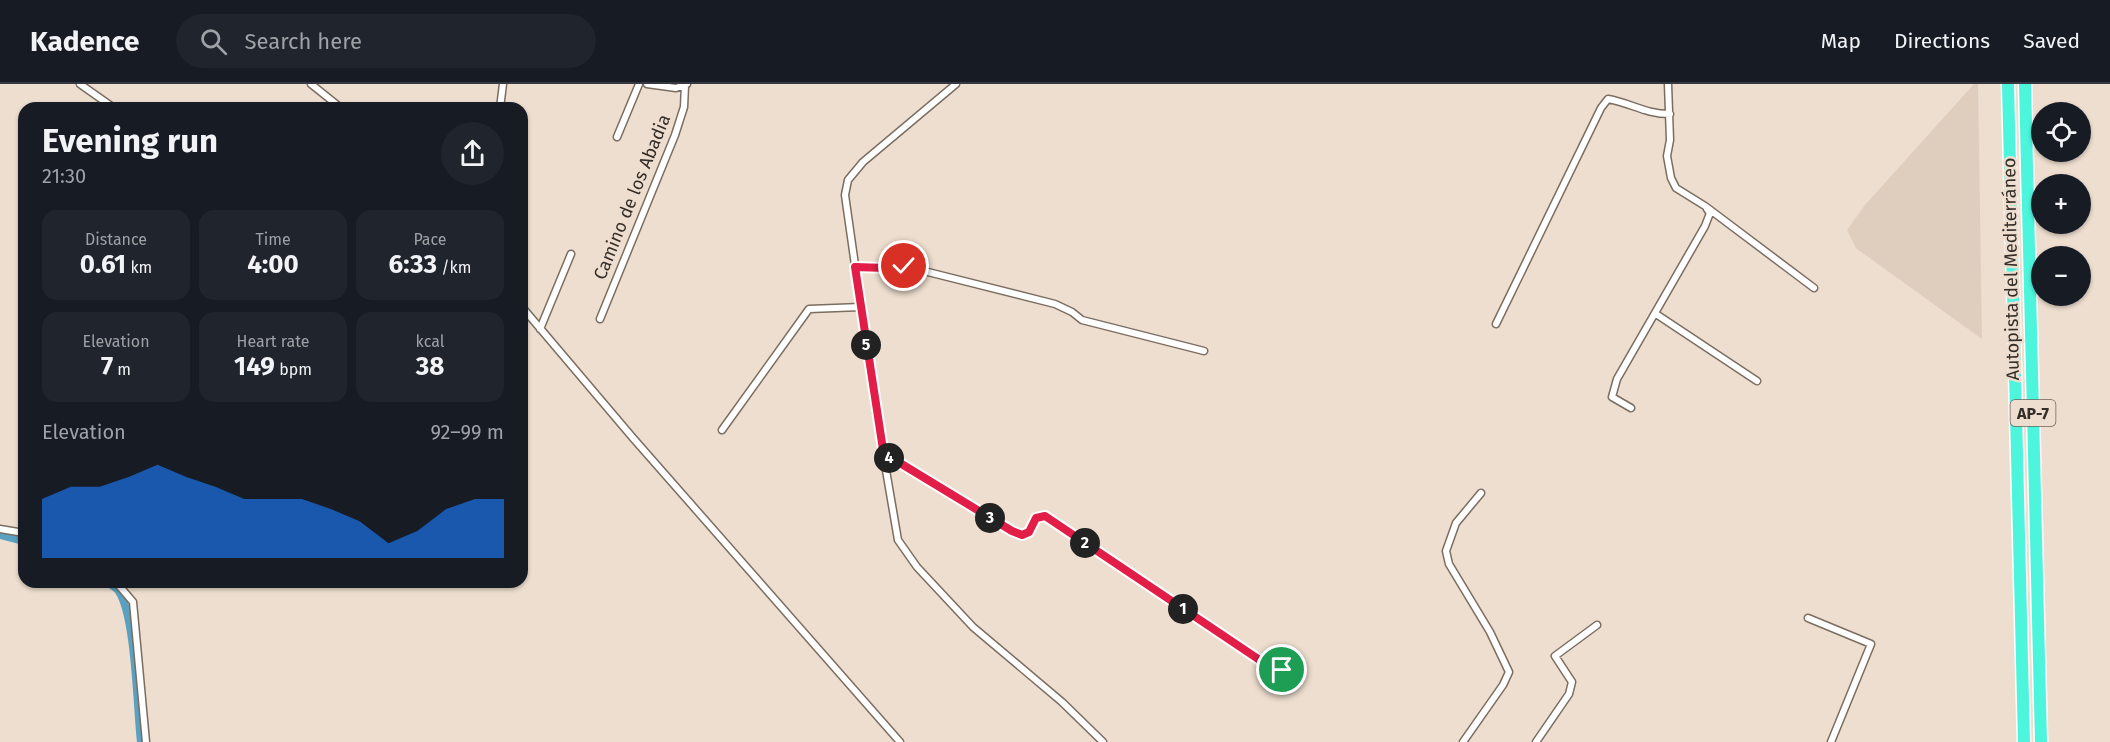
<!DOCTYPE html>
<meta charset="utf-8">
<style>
body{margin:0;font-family:"Fira Sans",sans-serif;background:#20242c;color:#f1f3f6;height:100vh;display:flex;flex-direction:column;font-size:22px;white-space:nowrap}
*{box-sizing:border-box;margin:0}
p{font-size:20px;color:#9ea1a6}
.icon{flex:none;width:33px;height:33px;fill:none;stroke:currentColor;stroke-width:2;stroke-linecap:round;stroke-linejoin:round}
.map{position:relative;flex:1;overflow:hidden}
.sheet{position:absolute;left:18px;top:18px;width:510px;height:486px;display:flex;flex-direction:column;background:#171b24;border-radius:18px;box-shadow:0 2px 4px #0004}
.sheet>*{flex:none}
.controls{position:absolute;left:2031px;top:18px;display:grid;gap:12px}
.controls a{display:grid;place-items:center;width:60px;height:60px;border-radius:50%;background:#171b24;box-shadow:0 2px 4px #0004;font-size:30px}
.pin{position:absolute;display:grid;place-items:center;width:51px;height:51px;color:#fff;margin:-26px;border:3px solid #fff;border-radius:50%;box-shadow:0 2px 6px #0007}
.km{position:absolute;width:30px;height:30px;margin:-15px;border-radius:50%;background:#222;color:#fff;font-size:16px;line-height:30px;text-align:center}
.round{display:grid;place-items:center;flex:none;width:63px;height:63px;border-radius:32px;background:#20242c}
.summary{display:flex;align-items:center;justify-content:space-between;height:102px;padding:0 24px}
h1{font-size:33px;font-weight:700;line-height:45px}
.metrics{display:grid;grid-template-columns:repeat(3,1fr);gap:9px;height:102px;padding:6px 24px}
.metrics div{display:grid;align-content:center;border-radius:15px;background:#20242c;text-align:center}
.metrics b{font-size:26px;font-weight:700}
.metrics small{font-size:16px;font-weight:400}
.metrics p{font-size:16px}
.chart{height:168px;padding:12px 24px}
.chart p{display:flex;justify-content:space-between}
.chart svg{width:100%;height:108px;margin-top:6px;fill:#1a73e8;opacity:.7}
header{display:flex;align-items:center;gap:36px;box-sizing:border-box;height:84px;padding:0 30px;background:#171b24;border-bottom:2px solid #363941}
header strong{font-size:28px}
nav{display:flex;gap:33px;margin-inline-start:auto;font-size:21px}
.search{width:420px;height:54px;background:#20242c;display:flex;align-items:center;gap:15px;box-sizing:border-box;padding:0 21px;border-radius:33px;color:#9ea1a6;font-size:22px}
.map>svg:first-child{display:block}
.commercial{fill:#dfcdbe}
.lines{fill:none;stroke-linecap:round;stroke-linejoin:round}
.canal{stroke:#5aa0c1;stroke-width:8}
.street-casing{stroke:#7b6d60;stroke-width:9}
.highway-casing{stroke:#fff;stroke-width:15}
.street{stroke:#fff;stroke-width:6}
.highway{stroke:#4df5dd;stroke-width:12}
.route-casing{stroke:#fff;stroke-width:12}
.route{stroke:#e11d48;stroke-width:8}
.labels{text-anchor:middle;stroke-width:5;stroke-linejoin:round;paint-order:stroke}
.shield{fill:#eedecf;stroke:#6c635a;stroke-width:1.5}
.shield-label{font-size:16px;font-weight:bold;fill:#342e28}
.street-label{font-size:18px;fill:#342e28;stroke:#eedecf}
</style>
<header>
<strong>Kadence</strong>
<div class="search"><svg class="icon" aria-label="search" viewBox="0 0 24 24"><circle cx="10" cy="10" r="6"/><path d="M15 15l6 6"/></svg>Search here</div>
<nav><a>Map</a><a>Directions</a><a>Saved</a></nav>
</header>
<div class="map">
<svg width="2110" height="658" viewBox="0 0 2110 658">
<rect width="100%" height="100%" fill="#eedecf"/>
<!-- commercial -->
<path class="commercial" d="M1974 0H1978L1982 255 1856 164 1847 146 1865 121Z"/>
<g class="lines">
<!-- canal -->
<path class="canal" d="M0 451 24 457
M106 498C110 500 115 503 118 506 136 531 137 624 141 658"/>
<!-- street casing -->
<g class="street-casing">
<path id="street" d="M80 0 114 24
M311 0 341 24
M647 0 676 4 687 0
M956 0 863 78 848 96 845 111 876 328 898 456 917 483 973 543 1062 618 1103 658
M1668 0 1670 56 1667 72 1671 94 1676 104 1705 122 1814 204
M500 24 503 0
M617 53 639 0
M855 183 886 184 904 182 1055 220 1072 228 1082 236 1204 267
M522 223 633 354 900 658
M1656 230 1757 297
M600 235 675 51 684 23 685 1
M1496 240 1601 24 1608 15C1631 19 1645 30 1670 30
M540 245 571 170
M1631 324 1612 313 1617 295 1705 142 1710 129 1707 125
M722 346 809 225 861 223
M884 372 895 376 1012 447 1022 451 1029 448 1036 434 1045 432 1273 585 1282 586
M0 445 24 449
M116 498 133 518 146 658
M1808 534 1871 560 1831 658
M1463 658 1503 601 1509 588 1490 548 1449 480 1446 467 1456 439 1481 409
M1536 658 1569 610 1572 598 1555 572 1597 541"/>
</g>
<!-- highway casing -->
<g class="highway-casing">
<path id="highway" d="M2008 0 2024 658
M2025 0 2041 658"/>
</g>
<!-- street -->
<use href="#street" class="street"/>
<!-- highway -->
<use href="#highway" class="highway"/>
</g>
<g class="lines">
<!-- route casing -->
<g class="route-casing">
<path id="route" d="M904 182 886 184 855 183 884 372 895 376 1012 447 1022 451 1029 448 1036 434 1045 432 1273 585 1282 586"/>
</g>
<!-- route -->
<use href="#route" class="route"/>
</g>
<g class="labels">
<!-- shield labels -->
<rect class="shield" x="2010.5" y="316" width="45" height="26" rx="4.5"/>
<g class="shield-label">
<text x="2033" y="335">AP-7</text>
</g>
<!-- street labels -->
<g class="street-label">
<text transform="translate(632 113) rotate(-68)" y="6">Camino de los Abadia</text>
<text transform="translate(2011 185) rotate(-91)" y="6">Autopista del Mediterráneo</text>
</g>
</g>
</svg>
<div class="controls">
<a><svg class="icon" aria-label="locate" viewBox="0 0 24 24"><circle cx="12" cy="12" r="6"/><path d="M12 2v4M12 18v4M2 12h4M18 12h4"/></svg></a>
<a>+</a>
<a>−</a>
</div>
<div class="pin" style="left:1282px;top:586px;background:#1e9e55"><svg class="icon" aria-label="arrive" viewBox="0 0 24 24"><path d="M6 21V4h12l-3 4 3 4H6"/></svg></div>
<div class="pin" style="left:904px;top:182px;background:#d93025"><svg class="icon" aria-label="check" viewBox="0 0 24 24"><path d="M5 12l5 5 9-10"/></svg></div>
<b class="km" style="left:1183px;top:525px">1</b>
<b class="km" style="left:1085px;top:459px">2</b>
<b class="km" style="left:990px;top:434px">3</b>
<b class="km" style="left:889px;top:374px">4</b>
<b class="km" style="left:866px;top:261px">5</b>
<section class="sheet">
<div class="summary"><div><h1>Evening run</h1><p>21:30</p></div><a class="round"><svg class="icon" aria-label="share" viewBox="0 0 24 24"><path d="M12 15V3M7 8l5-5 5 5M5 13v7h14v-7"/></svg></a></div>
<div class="metrics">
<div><p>Distance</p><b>0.61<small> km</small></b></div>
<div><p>Time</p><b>4:00</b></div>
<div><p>Pace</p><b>6:33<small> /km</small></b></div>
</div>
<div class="metrics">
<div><p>Elevation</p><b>7<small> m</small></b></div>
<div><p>Heart rate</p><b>149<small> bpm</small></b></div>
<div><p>kcal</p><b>38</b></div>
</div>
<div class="chart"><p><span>Elevation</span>92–99 m</p>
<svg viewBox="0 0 160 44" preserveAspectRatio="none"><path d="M0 44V20L10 15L20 15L30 11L40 6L50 11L60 15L70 20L80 20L90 20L100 24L110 29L120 38L130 33L140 24L150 20L160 20V44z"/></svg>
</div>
</section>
</div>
